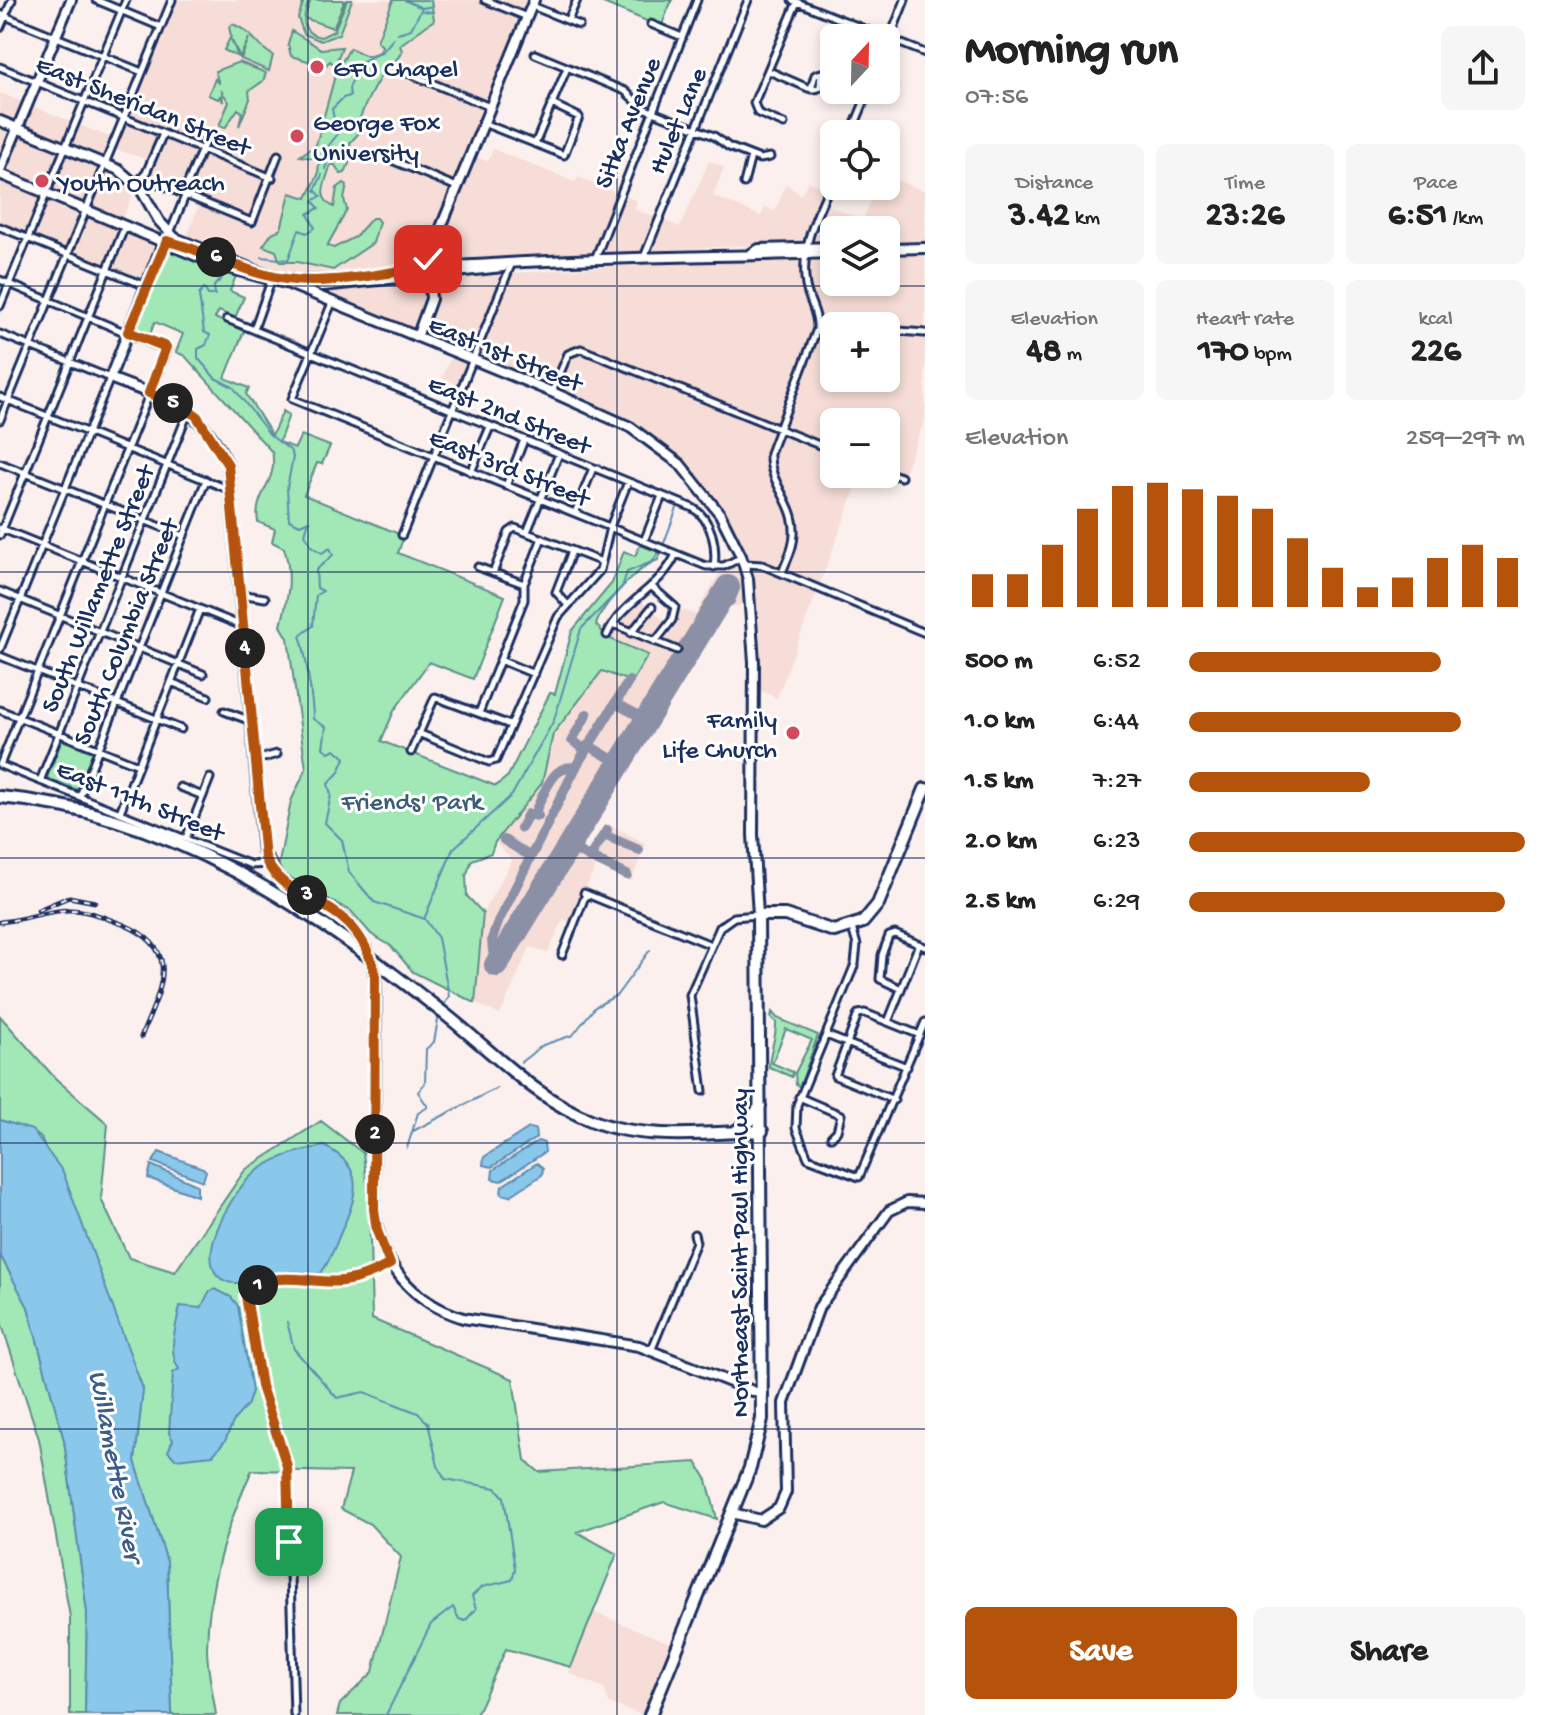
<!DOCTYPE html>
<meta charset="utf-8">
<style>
body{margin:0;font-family:"Gochi Hand",sans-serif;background:#f6f6f6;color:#222;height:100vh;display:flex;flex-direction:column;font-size:30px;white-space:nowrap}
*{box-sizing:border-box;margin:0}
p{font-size:26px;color:#767676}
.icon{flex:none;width:44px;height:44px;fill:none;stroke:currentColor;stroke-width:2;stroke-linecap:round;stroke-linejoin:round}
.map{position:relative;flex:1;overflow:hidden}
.side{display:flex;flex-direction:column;background:#fff;width:640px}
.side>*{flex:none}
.needle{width:52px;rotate:22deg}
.tools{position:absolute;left:820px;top:24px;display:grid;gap:16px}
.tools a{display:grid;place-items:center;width:80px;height:80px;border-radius:12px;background:#fff;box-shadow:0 4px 12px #0003;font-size:40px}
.pin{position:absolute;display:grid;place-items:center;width:68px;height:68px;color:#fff;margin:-34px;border-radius:16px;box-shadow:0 4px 12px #0006}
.km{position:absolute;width:40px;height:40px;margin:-20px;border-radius:50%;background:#222;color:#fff;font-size:22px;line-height:40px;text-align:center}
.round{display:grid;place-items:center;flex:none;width:84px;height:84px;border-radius:12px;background:#f6f6f6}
.overview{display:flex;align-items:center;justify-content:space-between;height:136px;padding:0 40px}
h1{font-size:44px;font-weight:700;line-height:60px}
.metrics{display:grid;grid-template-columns:repeat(3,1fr);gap:12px;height:136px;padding:8px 40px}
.metrics div{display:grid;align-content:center;border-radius:12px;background:#f6f6f6;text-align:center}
.metrics b{font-size:34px;font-weight:700}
.metrics small{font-size:22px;font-weight:400}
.metrics p{font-size:22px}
.chart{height:224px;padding:16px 40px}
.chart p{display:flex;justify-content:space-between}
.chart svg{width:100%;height:144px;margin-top:8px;stroke:#b45309;stroke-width:6}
.action{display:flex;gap:16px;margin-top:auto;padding:16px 40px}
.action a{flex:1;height:92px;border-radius:12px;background:#b45309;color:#fff;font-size:32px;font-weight:700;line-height:92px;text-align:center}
.action a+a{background:#f6f6f6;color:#222}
ul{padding:0 40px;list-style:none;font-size:26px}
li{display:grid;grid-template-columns:128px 96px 1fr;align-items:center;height:60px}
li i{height:20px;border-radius:10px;background:#b45309}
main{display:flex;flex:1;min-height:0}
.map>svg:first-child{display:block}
.built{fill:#f6ddd7;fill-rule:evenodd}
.green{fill:#a1e8b6;stroke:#5e8c8a;stroke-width:2}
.water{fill:#89c8ea;stroke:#5d8bb2;stroke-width:2}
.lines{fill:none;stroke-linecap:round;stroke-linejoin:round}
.stream{stroke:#5d8bb2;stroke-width:2}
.taxiway{stroke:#8b90a6;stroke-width:10}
.runway{stroke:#8b90a6;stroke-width:24}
.minor-casing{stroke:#1b2f5e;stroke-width:11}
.major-casing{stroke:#1b2f5e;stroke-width:14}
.highway-casing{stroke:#1b2f5e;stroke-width:16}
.minor{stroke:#fff;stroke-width:5}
.major{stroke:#fff;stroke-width:8}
.highway{stroke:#fff;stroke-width:10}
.rail-casing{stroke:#1b2f5e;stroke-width:5}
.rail{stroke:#fff;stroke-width:2;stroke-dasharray:6;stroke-linecap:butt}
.major-bridge-casing{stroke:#1b2f5e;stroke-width:14;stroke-linecap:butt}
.major-bridge{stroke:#fff;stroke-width:8}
.route-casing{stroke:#fff;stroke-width:16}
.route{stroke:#b45309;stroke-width:10}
.grid{fill:none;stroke:#1b2f5e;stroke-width:2;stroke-opacity:0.55}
.poi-dot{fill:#d1495b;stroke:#fff;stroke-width:3}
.labels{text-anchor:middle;stroke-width:6;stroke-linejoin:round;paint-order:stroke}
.poi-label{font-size:26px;fill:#1b2f5e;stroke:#fff;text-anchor:start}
.street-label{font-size:26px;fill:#1b2f5e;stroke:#fff}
.park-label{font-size:26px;fill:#3c5d74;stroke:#fff}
.water-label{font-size:28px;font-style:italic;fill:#3c5d88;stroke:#fff}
</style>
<main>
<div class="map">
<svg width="925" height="1715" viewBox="0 0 925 1715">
<rect width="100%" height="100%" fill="#fbf0ed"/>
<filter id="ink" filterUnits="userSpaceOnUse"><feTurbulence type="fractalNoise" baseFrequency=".0125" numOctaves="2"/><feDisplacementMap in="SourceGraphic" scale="16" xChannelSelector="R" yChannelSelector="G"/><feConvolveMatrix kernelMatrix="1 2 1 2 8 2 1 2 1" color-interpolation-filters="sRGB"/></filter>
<g filter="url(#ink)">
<!-- built -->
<path class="built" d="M176 0H531L421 259 414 263 307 275 261 267 186 238 201 200 148 177 153 161 114 149Z
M0 93 114 139 106 158 113 171 135 190 118 228 154 243 156 249V262L146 286 0 225Z
M493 149 575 182 578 177 637 201 635 209 680 227 709 161 724 167 713 196 761 216 765 207 775 211 786 184 801 195 808 181 824 188 800 243 441 261 436 255 443 228 473 156 488 161Z
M886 176 925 191V241L886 242V230H834V243L815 241 827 205 863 220 877 186H886Z
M925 255V420L903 475 886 468V422H834V474H861L777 698 759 690 753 570 721 508 692 470 659 440 618 415 426 332 436 304 438 285 444 278 633 265 834 258V282H886V256ZM834 326H886V378H834Z
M422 281 423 303 412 329 331 296 333 290Z
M451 356 469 367 459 385 442 378Z
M730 567 739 569 746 604 727 608 719 615 577 845 589 853 608 824 646 844 631 881 596 866 570 922 563 919 548 953 530 947 500 1015 475 1003 483 913 512 860 495 842 532 797 553 734 602 670 632 681 647 655 608 638 612 630 641 601 670 625 678 609 696 614 719 574Z
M594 1612 672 1644 643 1715 609 1703 604 1688 569 1673Z"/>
<!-- green -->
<path class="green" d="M304 0H309C303 17 299 33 321 37L334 31 347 0H352L339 34 321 41 304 34 298 18Z
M311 0H343V3L345 0 333 28 304 18Z
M393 0H431L434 20 400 45 402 51C397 62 392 63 385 71 377 79 364 107 360 118L364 127 350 143 352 156 345 173 341 174 334 164 330 166C326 183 315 197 334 207L337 188 344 183 347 185 344 199 347 210 327 246 334 248 355 237 372 218H376L379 222 373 243 333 270 297 262H280L276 251 263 246 272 233 281 229 290 193 307 198 318 175 319 159 300 156 316 145 336 72 350 48 367 56 380 52 382 46 377 41Z
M596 0H672L661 27Z
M233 24C256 34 257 48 273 55L269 71 241 59 249 38 240 57 231 39 238 57 224 50 231 36 229 27Z
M292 31 321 49 342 47 335 65 330 61 325 66 291 56 288 44Z
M239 62 266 73 263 81 249 91 250 99 239 126 242 112 238 109 225 128 219 126 229 102 222 92 223 102 220 96 218 99 208 95 215 79 219 84 215 71Z
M168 250 236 276 230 291 244 297 235 318 219 311 215 318 244 331 225 378 249 388 246 394 272 435 283 411 289 415 279 442 295 448 301 435 330 446 322 464 317 463 304 495 404 536 398 553 505 596 473 679 429 662 394 711 381 741 496 786 508 776 550 693 555 694 572 631 612 583 624 551 635 556 640 545 661 553 658 560C638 567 602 604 596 625L608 638 648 655 632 682 602 671 553 734 542 783 495 842 491 853 472 860 466 876 467 896 483 913 475 1003 413 972 391 946 371 934 351 911 277 873 291 801 306 769 288 638 281 626C288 597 293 576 284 548L272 542 275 529 258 522C253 493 279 482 272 452L185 356 176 352 183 334 155 322 150 334 134 328Z
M62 740 93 752 78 790 47 778Z
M772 1012 777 1018 818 1035 800 1086 796 1085 795 1073 812 1040 786 1029 772 1063 793 1072 792 1077 769 1067C769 1051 777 1038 776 1022L771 1018Z
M0 1016 55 1078 108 1124 101 1199 129 1258 175 1272 245 1170 321 1121 363 1153 369 1200 372 1319 513 1379 525 1460 539 1472 696 1462 707 1480 717 1519 664 1502 577 1532 617 1554 571 1667 506 1649 476 1715H337L340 1704 373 1672 401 1557 370 1524 341 1509 351 1472 252 1470C226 1528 208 1583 207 1648 207 1670 213 1693 216 1715H172L167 1562 135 1461 143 1389 41 1138 32 1131 0 1120Z
M0 1255 28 1307 64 1440 87 1612 85 1715H70V1617L39 1439 0 1319Z"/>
<!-- water -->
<path class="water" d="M0 1120 32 1130 63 1172 143 1389 135 1461 167 1562 172 1715H85L87 1612 64 1440 28 1307 0 1255Z
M529 1128 535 1129 536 1138 492 1167 483 1165 484 1157Z
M538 1141 544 1143 545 1152 501 1181 492 1179 493 1170Z
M324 1146C367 1167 357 1196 341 1232 335 1246 330 1261 321 1273 309 1274 297 1270 285 1272 269 1274 241 1288 225 1281 190 1265 231 1194 251 1176 271 1158 297 1151 324 1146Z
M159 1152 203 1168 206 1171 203 1181 153 1162Z
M537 1163 543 1168 542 1175 510 1196 501 1194 502 1186Z
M151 1165 197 1185V1196L148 1178Z
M215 1289 231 1297 238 1306 252 1391 248 1404 234 1420 225 1441 213 1455 175 1459 168 1451 173 1440 169 1433 173 1373 179 1369C167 1350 176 1328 180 1306L201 1308 209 1292Z"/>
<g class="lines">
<!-- stream -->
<path class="stream" d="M422 8 433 6
M423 11 433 12
M398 33 411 29 422 8 404 0
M325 169 327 162 322 154 337 135 332 109 343 98 350 96 349 88 359 63 383 51 393 39
M262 257 288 260 299 230 307 233 315 228 308 214 319 208 313 201 321 196 315 190 322 175
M222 278 214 286 215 295H208L204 288 199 295 204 332 210 335 206 345 198 349V358L215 378 233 387 270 435 290 450 293 457 287 488 289 520 300 525 309 521 305 534 312 547 322 553 330 548 333 555 316 570 317 588 323 591 316 595 313 626 300 636C305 647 313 704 313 719L326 727 323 748 329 752 335 749 345 758 339 772 328 784 331 795 325 823 342 840 349 872 374 902 425 919 438 938 449 996 442 1009
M664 543 677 508
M425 917 453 849 512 795 554 720 581 629 622 587 627 572 652 562 659 552
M521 1062 543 1045 573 1035 595 1007 617 995 650 950
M413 1131 497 1088
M407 1148 418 1113 428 1107 418 1092 425 1083 426 1049 434 1042 439 1014
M287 1322 294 1349 337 1398 364 1392 418 1413 428 1423 438 1466 445 1479 496 1488 504 1497 515 1569 512 1580 482 1587 472 1596 476 1609 465 1621 459 1619 453 1607 431 1624 386 1715"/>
<!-- taxiway -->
<path class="taxiway" d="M719 602 730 601 735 588 728 587
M677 650 687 655
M615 703 647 720
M588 745 620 764
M585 750 572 740 587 714
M534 814C543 797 553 762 575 768
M521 828 528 814 538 816
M604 835 639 850
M504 840 530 856
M569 847 627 875
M589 858 607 830
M504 953 498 955 493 951 492 939 499 920 578 763 629 681"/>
<!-- runway -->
<path class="runway" d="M496 965 728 587"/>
<!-- minor casing -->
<g class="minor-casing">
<path id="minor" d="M96 0 161 27
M485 0 527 17
M792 0 925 53
M532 6 579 25
M0 14 142 72
M568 20 577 0
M651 24 682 37
M0 28 12 0
M844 38 848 22
M886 48 905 0
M535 54 625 91 643 108 714 136 729 147 760 159 770 157
M0 67 272 178
M398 69 490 107
M769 71 808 88C813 89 816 90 820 87L821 73 815 75 811 89
M886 80 893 87
M483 123 564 155 579 117 552 104
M784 124 758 113 754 103 797 2
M853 131 861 134
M851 134 869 90
M535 144 567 68
M389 159 457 187
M149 180 252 222 278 155
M744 183 751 156
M136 184 146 173 163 134
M183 194 208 135
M0 227 146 286
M170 233 185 196
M644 257 748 0
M595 259 697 0
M0 280 167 350 0 765
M332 303 292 399 706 566H724L738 559
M0 306 126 0
M227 319 693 508C712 520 717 546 714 567
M255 326 271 281
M817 329 834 331
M886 330 925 333
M0 334 110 378 0 649
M552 392 568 354 581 349 834 451
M0 397 230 490
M0 420 172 0
M0 463 184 536
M471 472 490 427
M886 472 901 477
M506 486 524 440
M575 513 593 468
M0 528 242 626
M527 532 559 454
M0 535 125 226
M402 535 511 265
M644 541 662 496
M745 564 762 565 925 633
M478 567 524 584
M493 573 509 532 515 528 602 562
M782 573C787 559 795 546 794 530 794 502 768 482 770 453L817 329C818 312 809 302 806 286 799 245 819 212 834 176
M651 586 675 607 672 620 655 642
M0 591 203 674
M240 594 265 598
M567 604 556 592 572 551
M613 624 677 650
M631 633 652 607
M607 635C621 602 662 587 676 554
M0 656 181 729
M500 660 534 674
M171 682 208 697
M0 710 138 765
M224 711 251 721
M479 713 524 600V584L542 538
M418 733 489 762 496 760 558 617 600 570 610 527 628 482
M411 752 435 697 510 725
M256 760 277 754
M0 765 251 865 267 864
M40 781 189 410
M180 787 203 796
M80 796 206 480
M120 812 200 609
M186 838 210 778
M584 893 711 945
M852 928 857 945 855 964 797 1105 796 1128 808 1158 859 1177 925 1022
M562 955 586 894
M901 989 880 979 882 955 889 936 895 934 925 947
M888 1022 919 944
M826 1035 907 1067
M703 1091 690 995 720 927 734 917 757 915
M799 1097 841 1115 837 1131 831 1137
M894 1100 835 1076 858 1014 865 1013 920 1035
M651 1351 696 1242 694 1234
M294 1715 287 1466 261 1386 246 1296C269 1266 312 1285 343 1281 360 1279 376 1272 390 1264"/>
</g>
<!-- major casing -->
<g class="major-casing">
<path id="major" d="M0 121 119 170 140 188 159 221 175 238 264 274
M0 170 71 0
M0 174 223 267 289 284 552 392 630 427 680 464 720 514 741 556 748 579 754 662 753 835 758 915
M164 240 110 378C167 401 200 404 228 465L263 851 279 879 318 900
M886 249 925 248
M752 253 759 249 834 247
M285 279C347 286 412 268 474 265 594 257 714 257 834 253
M322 286 503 267
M417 337 431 299 428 259 534 0
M376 990 374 1209C380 1263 411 1302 463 1318L639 1346 763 1395
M732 1513 761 1520 779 1508 786 1492 784 1403 819 1307 889 1211 907 1202 925 1203"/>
</g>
<!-- highway casing -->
<g class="highway-casing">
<path id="highway" d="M0 797C168 811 313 910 441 1011 489 1048 536 1100 593 1121 645 1141 708 1133 762 1131
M736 1131 750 1121 760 1106
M650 1715 750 1468 762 1419 758 915H785L834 931 863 922 878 904 925 789"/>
</g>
<!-- minor -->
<use href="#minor" class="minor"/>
<!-- major -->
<use href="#major" class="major"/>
<!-- highway -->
<use href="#highway" class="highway"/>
<!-- rail casing -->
<g class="rail-casing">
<path id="rail" d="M38 910 69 897 95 902
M0 922C23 920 45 911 68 910 87 909 104 918 122 924 185 949 160 990 141 1037"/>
</g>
<!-- rail -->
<use href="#rail" class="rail"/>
<!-- major-bridge casing -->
<g class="major-bridge-casing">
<path id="major-bridge" d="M318 900C353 920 375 949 376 990"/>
</g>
<!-- major-bridge -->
<use href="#major-bridge" class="major-bridge"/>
</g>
</g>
<g class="lines" filter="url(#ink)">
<!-- route casing -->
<g class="route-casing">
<path id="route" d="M289 1542 287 1466 261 1386 246 1296C268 1266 312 1285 343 1281 360 1279 376 1272 390 1264L377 1231 374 1209 375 974C355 890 287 910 265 858L228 465 196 415 149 393 166 347 128 332 167 241C207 251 244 273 286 279 333 286 381 272 428 268V259"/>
</g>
<!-- route -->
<use href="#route" class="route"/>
</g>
<!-- grid -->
<path class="grid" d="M308 0V1715M617 0V1715M0 286H925M0 572H925M0 858H925M0 1143H925M0 1429H925"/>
<!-- markers -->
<g class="poi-dot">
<circle cx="317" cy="67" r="8"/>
<circle cx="297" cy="136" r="8"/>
<circle cx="42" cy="181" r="8"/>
<circle cx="793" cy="733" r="8"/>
</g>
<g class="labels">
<!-- poi labels -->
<g class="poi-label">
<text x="333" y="76">GFU Chapel</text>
<text x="313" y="130">George Fox<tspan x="313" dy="30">University</tspan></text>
<text x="58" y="190">Youth Outreach</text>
<text x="777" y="727" text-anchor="end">Family<tspan x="777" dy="30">Life Church</tspan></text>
</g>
<!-- street labels -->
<g class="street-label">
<text transform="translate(144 104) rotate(22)" y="9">East Sheridan Street</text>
<text transform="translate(676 120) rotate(-67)" y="9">Hulet Lane</text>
<text transform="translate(626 122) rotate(-68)" y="9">Sitka Avenue</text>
<text transform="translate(506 352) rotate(22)" y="9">East 1st Street</text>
<text transform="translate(510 413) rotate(22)" y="9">East 2nd Street</text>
<text transform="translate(510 466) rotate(22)" y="9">East 3rd Street</text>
<text transform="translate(96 588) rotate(-68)" y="9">South Willamette Street</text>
<text transform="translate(124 631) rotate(-68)" y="9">South Columbia Street</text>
<text transform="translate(141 799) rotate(22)" y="9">East 11th Street</text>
<text transform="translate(738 1253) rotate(-90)" y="9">Northeast Saint Paul Highway</text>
</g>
<!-- park labels -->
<g class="park-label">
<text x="412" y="809">Friends' Park</text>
</g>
<!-- water labels -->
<g class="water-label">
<text transform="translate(118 1465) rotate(79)" y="10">Willamette River</text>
</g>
</g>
</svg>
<div class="tools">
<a><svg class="needle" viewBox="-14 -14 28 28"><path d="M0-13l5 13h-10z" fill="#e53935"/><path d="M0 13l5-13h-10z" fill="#767676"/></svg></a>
<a><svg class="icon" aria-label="locate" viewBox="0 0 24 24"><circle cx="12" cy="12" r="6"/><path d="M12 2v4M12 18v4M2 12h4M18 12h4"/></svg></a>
<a><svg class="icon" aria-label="layers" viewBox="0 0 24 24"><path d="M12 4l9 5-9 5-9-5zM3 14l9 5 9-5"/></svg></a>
<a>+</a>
<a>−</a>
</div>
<div class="pin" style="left:289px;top:1542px;background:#1e9e55"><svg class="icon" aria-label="arrive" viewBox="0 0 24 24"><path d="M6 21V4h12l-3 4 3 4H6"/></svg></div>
<div class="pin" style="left:428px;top:259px;background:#d93025"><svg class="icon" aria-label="check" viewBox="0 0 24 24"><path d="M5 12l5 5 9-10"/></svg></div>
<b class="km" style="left:258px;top:1285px">1</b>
<b class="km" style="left:375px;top:1134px">2</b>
<b class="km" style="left:307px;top:895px">3</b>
<b class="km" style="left:245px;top:648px">4</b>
<b class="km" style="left:173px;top:403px">5</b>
<b class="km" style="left:216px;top:257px">6</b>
</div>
<section class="side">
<div class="overview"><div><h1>Morning run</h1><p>07:56</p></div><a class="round"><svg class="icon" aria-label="share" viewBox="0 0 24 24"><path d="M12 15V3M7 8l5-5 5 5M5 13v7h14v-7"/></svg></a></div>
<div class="metrics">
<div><p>Distance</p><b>3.42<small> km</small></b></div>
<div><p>Time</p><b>23:26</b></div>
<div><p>Pace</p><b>6:51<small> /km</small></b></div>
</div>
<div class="metrics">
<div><p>Elevation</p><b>48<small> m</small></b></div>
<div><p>Heart rate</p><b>170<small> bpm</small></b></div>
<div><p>kcal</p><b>226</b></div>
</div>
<div class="chart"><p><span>Elevation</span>259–297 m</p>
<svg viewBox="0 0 160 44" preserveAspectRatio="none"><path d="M5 44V34M15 44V34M25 44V25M35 44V14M45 44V7M55 44V6M65 44V8M75 44V10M85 44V14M95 44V23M105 44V32M115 44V38M125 44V35M135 44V29M145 44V25M155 44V29"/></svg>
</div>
<ul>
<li><b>500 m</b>6:52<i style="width:75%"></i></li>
<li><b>1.0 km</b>6:44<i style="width:81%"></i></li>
<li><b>1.5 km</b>7:27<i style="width:54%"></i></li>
<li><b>2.0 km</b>6:23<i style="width:100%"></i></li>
<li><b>2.5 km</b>6:29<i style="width:94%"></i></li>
</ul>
<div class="action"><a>Save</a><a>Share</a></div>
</section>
</main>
